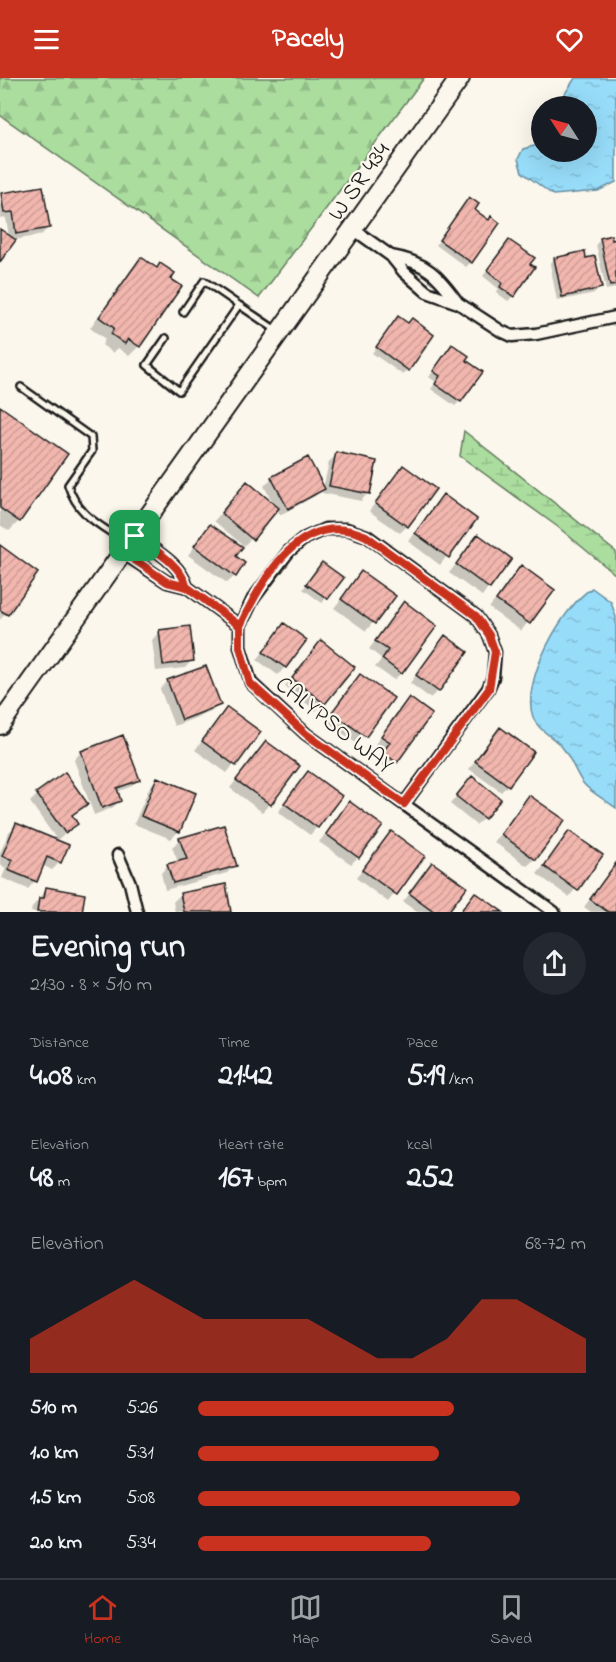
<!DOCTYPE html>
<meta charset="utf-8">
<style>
body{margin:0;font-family:"Indie Flower",sans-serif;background:#242831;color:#f1f3f6;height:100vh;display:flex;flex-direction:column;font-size:22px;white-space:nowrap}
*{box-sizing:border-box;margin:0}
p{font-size:20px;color:#9ea1a6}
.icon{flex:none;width:33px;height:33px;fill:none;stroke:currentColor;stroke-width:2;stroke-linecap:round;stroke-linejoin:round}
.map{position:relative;height:834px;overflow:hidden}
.drawer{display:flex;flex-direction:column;background:#171b24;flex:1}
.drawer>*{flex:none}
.needle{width:39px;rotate:306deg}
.fabs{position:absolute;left:531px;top:18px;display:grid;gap:12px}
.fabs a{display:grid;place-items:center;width:66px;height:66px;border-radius:50%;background:#171b24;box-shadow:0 6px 24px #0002;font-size:30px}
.pin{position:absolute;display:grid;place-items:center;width:51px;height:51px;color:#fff;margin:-26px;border-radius:12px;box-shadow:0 3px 9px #0006}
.round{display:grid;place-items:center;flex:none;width:63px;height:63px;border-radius:32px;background:#242831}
.headline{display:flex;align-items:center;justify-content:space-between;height:102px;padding:0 30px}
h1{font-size:33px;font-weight:700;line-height:45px}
.stats{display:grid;grid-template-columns:repeat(3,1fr);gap:9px;height:102px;padding:6px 30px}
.stats div{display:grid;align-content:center}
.stats b{font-size:30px;font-weight:700}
.stats small{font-size:16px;font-weight:400}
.stats p{font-size:16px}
.chart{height:168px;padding:12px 30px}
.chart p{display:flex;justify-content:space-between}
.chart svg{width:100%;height:108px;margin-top:6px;fill:#c8321e;opacity:.7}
ul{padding:0 30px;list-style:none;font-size:20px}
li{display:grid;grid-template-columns:96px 72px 1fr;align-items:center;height:45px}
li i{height:15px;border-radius:8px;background:#c8321e}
header{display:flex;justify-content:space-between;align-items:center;height:78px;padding:0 30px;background:#c8321e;color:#fff;font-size:27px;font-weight:700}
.dock{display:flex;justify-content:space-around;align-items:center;height:84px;border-top:2px solid #363941;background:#171b24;font-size:16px;color:#9ea1a6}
.dock a{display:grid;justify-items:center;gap:3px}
.dock .selected{color:#c8321e}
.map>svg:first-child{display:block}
.forest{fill:url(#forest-firs);stroke:#647c5e;stroke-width:1.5}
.wetland{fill:url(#wetland-marsh);stroke:#647c5e;stroke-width:1.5}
.water{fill:url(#water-ripples);stroke:#668fa1;stroke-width:1.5}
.shadow{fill:#0003}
.building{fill:url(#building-hatch);stroke:#1c1c1c;stroke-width:1.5}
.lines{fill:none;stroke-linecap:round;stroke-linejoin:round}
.service-casing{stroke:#1c1c1c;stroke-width:10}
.minor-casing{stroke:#1c1c1c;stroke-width:15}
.primary-casing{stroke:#1c1c1c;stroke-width:22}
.service{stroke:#fbf7ec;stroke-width:5}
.minor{stroke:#fbf7ec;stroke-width:10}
.primary{stroke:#fbf7ec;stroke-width:18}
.route-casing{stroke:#fff;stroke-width:12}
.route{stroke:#c8321e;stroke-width:8}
.labels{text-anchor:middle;stroke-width:4.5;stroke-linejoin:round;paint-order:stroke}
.street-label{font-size:24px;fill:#1c1c1c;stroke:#fbf7ec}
</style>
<header><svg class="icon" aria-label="menu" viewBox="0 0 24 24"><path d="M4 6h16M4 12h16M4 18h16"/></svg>Pacely<svg class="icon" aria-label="heart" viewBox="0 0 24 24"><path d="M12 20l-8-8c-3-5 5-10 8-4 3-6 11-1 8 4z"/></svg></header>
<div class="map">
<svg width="616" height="834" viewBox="0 0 616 834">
<defs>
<pattern id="forest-firs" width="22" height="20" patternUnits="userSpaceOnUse" patternTransform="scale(1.5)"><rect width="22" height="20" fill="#abdd9f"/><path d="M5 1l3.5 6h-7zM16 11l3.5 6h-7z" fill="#93bd88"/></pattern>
<pattern id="wetland-marsh" width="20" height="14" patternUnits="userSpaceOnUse" patternTransform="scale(1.5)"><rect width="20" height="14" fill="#abdd9f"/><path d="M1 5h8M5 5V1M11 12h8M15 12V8" fill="none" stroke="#93bd88"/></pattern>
<pattern id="water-ripples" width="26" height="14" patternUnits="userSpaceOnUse" patternTransform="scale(1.5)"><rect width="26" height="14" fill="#97dcf9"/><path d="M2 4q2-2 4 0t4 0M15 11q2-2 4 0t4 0" fill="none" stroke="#82bcd5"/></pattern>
<pattern id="building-hatch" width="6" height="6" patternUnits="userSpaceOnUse" patternTransform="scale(1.5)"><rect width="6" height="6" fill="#f1b6ae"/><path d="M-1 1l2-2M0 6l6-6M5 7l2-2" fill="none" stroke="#ce9c95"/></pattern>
</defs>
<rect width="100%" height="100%" fill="#fbf7ec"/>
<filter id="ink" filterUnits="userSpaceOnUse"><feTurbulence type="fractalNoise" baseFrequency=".0167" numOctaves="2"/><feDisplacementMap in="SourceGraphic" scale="12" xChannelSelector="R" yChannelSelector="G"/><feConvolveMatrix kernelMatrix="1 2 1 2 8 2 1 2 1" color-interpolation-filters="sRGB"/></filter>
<g filter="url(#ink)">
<!-- forest -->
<path class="forest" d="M0 0H424L259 220 0 37Z"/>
<!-- wetland -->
<path class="wetland" d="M464 353 616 474V497L558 449 460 378Z"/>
<!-- water -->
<path class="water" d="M575 0H616V104L598 113 553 117 522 94 518 81 523 71 538 67 541 63 542 74H586V28H557Z
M592 510 611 524 616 539V730C606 722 591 715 583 705 575 694 571 680 562 669 554 659 537 652 533 639 520 604 563 528 592 510Z"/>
<!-- shadow -->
<path class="shadow" d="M2 117 48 150 41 157 14 162 0 182V153L9 159 6 140 0 141Z
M465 126 473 132 471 184 466 189 436 167Z
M601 161 616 162V210L606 212 596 166Z
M509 164 513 218 508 223 496 214 499 211 483 198Z
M141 181 139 268 129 278 118 270 113 275 102 267 105 261 90 250 131 191Z
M554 181H585L600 210 595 215 557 223 550 186Z
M398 240 408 292 403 297 372 275Z
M448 273 464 282 460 323 455 328 431 311 436 304 429 299Z
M0 330 19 443 9 453 0 447Z
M337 376 368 415 361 423 322 415 329 384Z
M307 381 323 410 315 418 280 437 277 431 244 468 214 443 240 413 275 429 264 408 272 400Z
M403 389 407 448 400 455 369 433Z
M443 418 475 441 440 487 408 463Z
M211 448 234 479 235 498 227 505 188 477Z
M478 458 510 481 482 518 449 495Z
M0 469 36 495 0 542Z
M521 489 552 513 521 553 489 530Z
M318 491 342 500 322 525 303 511Z
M362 495 394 518 366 553 334 530Z
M404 525 401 595 394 602 375 589 382 581 369 571Z
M284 547 285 589 278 597 257 582Z
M159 554 192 582 185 590 156 593 152 562Z
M445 559 438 613 430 620 410 605Z
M314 572 352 589 316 633 285 608Z
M361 597 392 621 357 666 326 643Z
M168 603 219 627 211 634 174 648 160 611Z
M409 621 396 684 388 691 376 682 383 672 375 666Z
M227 631 259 654 227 695 195 672Z
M500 651 508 707 501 714 469 691Z
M266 665 270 726 262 734 230 710Z
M81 674 138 701 130 709 116 714 120 723 112 730 94 737 74 682Z
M308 695 317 749 310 757 278 734Z
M472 700 484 740 476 747 450 726Z
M157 701 179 753 171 761 134 746 150 708Z
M37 717 86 725 71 738 76 746 57 762 30 724Z
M530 719 535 781 527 788 494 764Z
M350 725 358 779 351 786 319 764Z
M16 747 60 784 52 792 42 787 35 803 28 811 2 800 6 790 0 787V775L9 754Z
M391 755 423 778 388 824 356 800Z
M570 755 601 778 569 819 537 796Z
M180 762 235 787 227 795 165 812 161 795 168 787 178 784 172 769Z
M433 786 446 834H417L403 824Z
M616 786V834H591L584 829Z
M47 811 81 834H31L32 829Z
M181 816 229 834H175L173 824Z"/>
<!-- building -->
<path class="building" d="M43 108 50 150 16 156 13 134 4 135 1 115Z
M469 119 479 126 475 132 489 142 491 138 500 145 472 185 439 162Z
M0 151 16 162 0 184Z
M611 157 612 162 616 161V207L610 208 600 160Z
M509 162 535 180 530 186 535 189 514 219 500 209 502 205 487 192Z
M585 173 586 180 595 178 602 210 562 219 554 180Z
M141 179 157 190 160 185 175 195 171 201 182 208 140 269 128 261 125 266 111 256 114 250 99 239Z
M398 238 408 245 412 240 434 257 409 293 376 269Z
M452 266 469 278 466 282 483 294 461 324 435 306 440 298 433 293Z
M0 328 68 376 20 444 0 430Z
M336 374 377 383 370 416 329 408Z
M308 379 325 411 288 431 271 399Z
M403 387 436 411 408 449 375 425Z
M247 403 279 430 253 462 221 435Z
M443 416 477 441 449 480 415 455Z
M210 446 243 469 236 478 245 485 236 499 194 468Z
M478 456 512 481 490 511 456 486Z
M0 467 38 495 8 537 0 532Z
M322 484 344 500 328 521 306 506Z
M521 487 555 512 530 546 496 522Z
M361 493 396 518 375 546 341 521Z
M404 523 437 548 402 596 382 581 388 572 375 563Z
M284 545 307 562 286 590 263 574Z
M190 548 194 583 163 587 159 552Z
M445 557 468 574 439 614 416 597Z
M321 562 355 589 325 626 292 600Z
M206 588 221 627 182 642 167 602Z
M360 596 394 620 366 659 332 634Z
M409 619 432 636 397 685 383 674 390 664 381 658Z
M227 629 261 654 236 688 202 663Z
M500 649 534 674 509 708 475 683Z
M123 657 140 702 117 710 121 723 102 730 81 673Z
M266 663 300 688 271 727 236 702Z
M308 693 342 718 318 750 284 725Z
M65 694 88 726 72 737 78 746 65 755 36 715Z
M472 698 501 721 485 741 456 718Z
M157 699 196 715 180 754 141 738Z
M529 717 565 742 536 782 501 756Z
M349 723 383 748 359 780 326 756Z
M16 745 69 767 61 785 47 779 37 804 8 792 13 782 2 778Z
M224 747 237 788 173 805 167 786 187 781 179 760Z
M391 753 425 778 397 817 362 792Z
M569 753 603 777 578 813 544 788Z
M432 784 467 809 448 834H435L409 815Z
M616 785V834H608L590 821Z
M226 806 231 834H184L180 815Z
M46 809 85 816 82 834H37L39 820H44Z
M475 814 503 834H460Z"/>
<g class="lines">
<!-- service casing -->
<g class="service-casing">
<path id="service" d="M183 234 204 203 239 227
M166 260 147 287 179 313 239 227 276 252
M21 309 91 359 92 373 68 407C78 438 99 446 125 464"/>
</g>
<!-- minor casing -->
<g class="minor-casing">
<path id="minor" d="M353 151 391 178 404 194 427 214 458 225 501 253 512 258 536 256 616 239
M391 178C426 184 438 197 458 225
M135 458C154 472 180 485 187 509
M123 475 167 504 187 509 240 548
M404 726 488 611 493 599 495 574 489 557 476 538 367 458 347 451H325L305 460 289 473 253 521 240 548V569L251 605 306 656 554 834
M118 777 130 805 137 834"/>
</g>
<!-- primary casing -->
<g class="primary-casing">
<path id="primary" d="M0 647 460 0"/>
</g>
<!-- service -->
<use href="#service" class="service"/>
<!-- minor -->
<use href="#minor" class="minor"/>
<!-- primary -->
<use href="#primary" class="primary"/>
</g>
</g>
<g class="lines" filter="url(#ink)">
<!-- route casing -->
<g class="route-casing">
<path id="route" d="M135 458C154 472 180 485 187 509L240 548V569L250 605 306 656 404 726 489 611 495 574 489 557 476 538 366 458C302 429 263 499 240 548L187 509 167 504 123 474 135 458"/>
</g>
<!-- route -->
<use href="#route" class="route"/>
</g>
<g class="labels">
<!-- street labels -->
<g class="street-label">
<text transform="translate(358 103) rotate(-55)" y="8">W SR 434</text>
<text transform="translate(335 646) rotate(38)" y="8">CALYPSO WAY</text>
</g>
</g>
</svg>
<div class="fabs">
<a><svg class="needle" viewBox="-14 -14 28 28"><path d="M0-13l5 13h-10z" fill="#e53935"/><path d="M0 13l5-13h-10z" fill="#9ea1a6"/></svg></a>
</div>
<div class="pin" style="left:135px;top:458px;background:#1e9e55"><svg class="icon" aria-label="arrive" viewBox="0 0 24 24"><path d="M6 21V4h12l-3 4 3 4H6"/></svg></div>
</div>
<section class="drawer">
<div class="headline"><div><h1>Evening run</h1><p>21:30 · 8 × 510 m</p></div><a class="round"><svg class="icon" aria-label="share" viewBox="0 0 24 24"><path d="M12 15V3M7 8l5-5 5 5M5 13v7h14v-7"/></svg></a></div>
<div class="stats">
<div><p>Distance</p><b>4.08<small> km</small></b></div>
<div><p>Time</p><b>21:42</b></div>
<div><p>Pace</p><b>5:19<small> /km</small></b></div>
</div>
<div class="stats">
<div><p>Elevation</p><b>48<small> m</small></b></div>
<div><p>Heart rate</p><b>167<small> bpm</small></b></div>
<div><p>kcal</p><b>252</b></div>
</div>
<div class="chart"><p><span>Elevation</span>68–72 m</p>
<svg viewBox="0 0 160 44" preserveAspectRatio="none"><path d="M0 44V30L10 22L20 14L30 6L40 14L50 22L60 22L70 22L80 22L90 30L100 38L110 38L120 30L130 14L140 14L150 22L160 30V44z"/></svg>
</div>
<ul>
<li><b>510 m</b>5:26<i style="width:66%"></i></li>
<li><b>1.0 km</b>5:31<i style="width:62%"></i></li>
<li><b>1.5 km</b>5:08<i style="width:83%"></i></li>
<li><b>2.0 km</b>5:34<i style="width:60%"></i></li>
</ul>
</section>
<nav class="dock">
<a class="selected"><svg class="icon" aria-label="home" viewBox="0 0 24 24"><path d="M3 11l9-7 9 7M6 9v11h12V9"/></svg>Home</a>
<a><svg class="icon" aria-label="map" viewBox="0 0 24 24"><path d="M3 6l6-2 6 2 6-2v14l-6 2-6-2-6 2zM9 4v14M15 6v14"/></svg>Map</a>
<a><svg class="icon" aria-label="saved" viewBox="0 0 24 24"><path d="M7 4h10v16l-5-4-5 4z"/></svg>Saved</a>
</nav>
